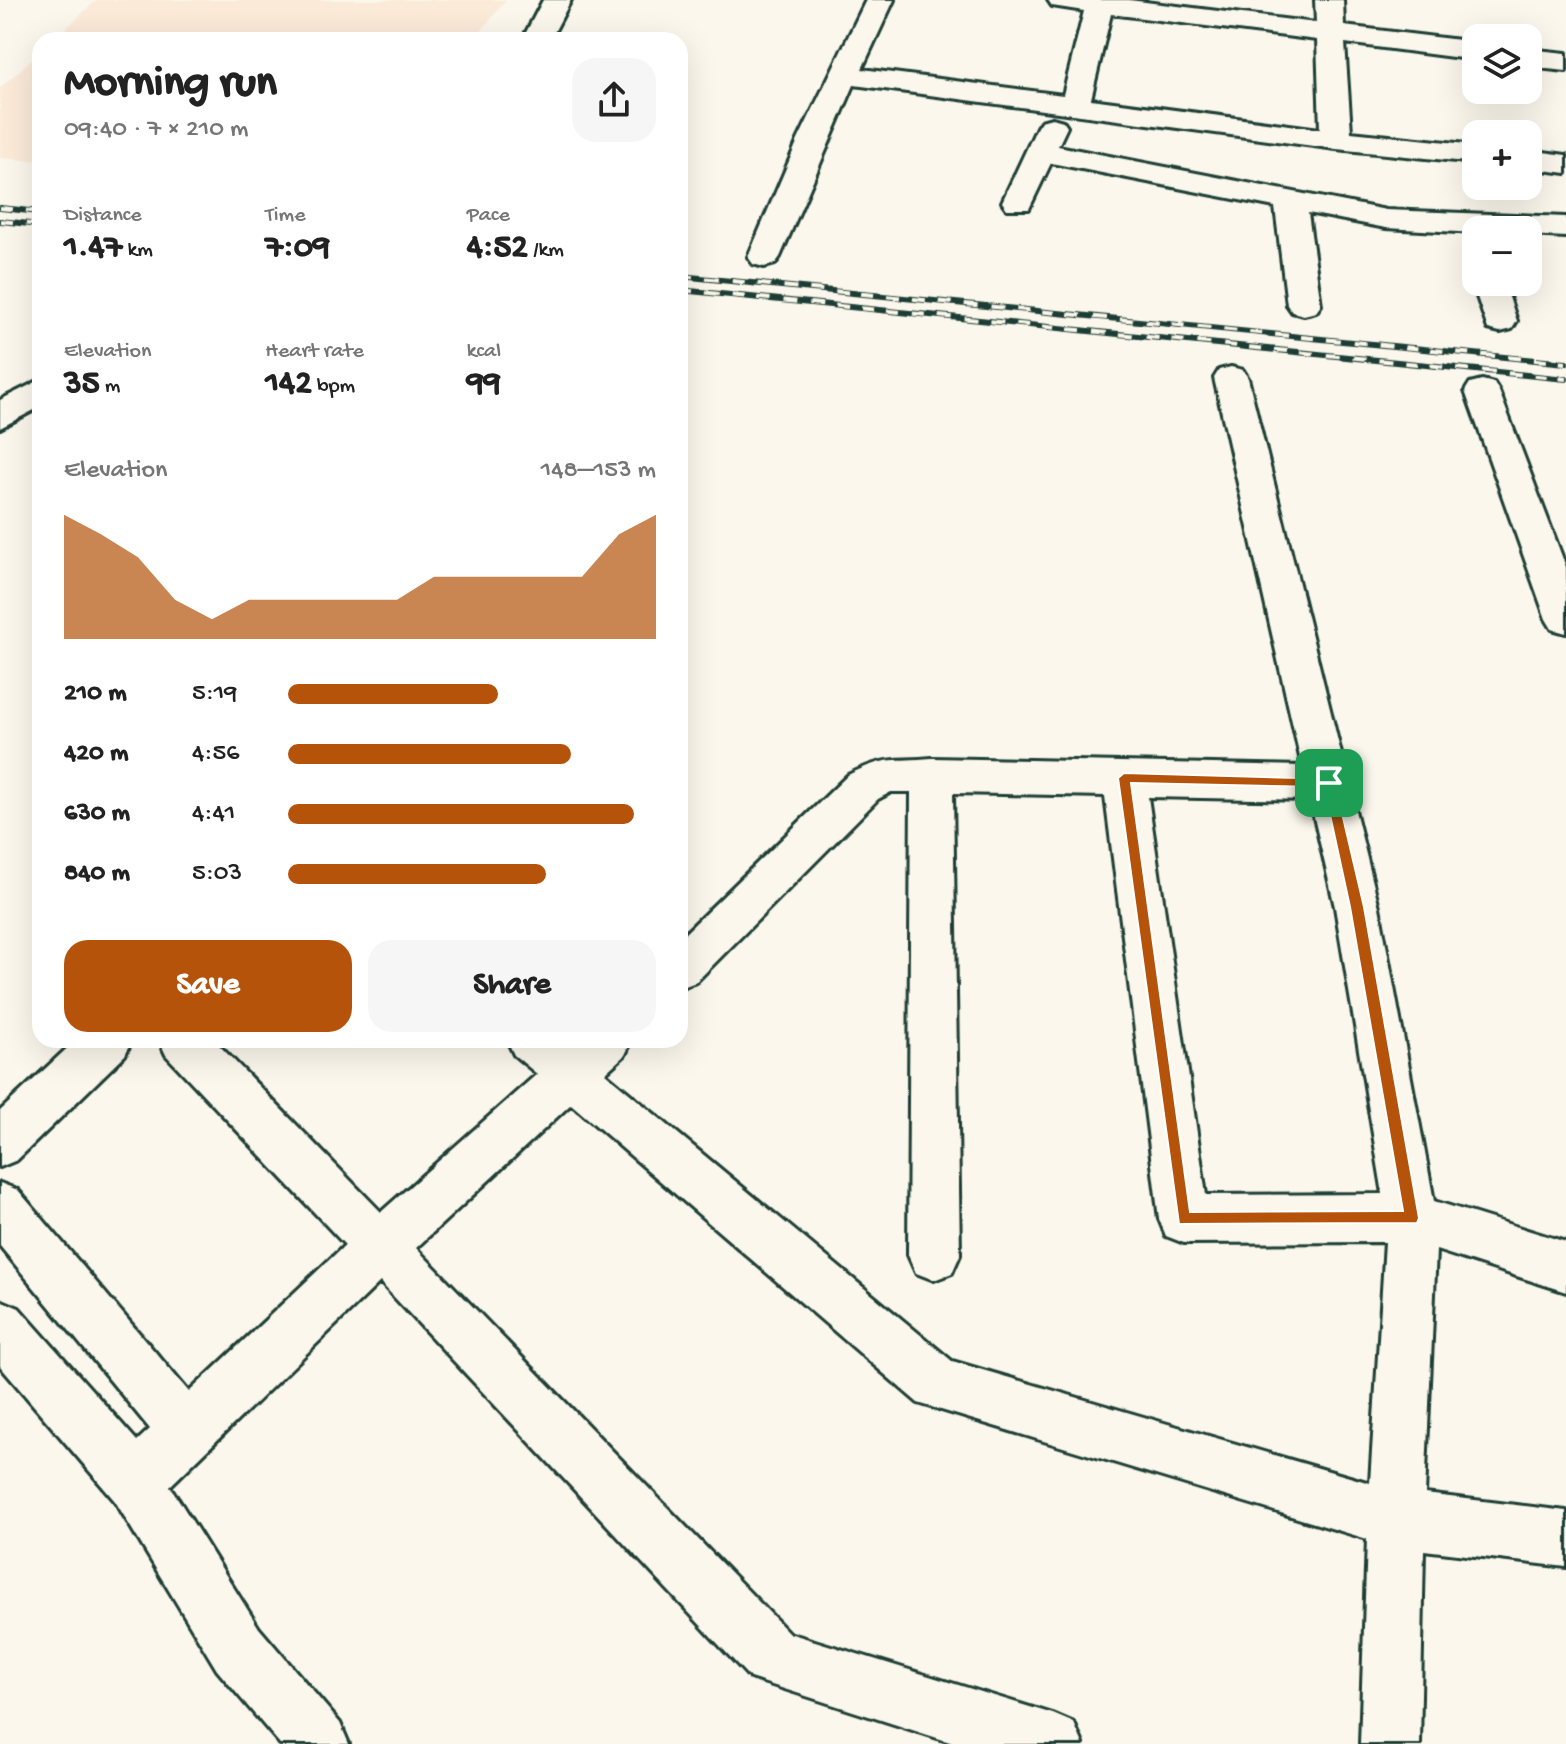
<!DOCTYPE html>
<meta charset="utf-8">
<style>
body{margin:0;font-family:"Gochi Hand",sans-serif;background:#f6f6f6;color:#222;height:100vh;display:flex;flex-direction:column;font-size:30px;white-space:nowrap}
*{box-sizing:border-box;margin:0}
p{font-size:26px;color:#767676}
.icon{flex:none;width:44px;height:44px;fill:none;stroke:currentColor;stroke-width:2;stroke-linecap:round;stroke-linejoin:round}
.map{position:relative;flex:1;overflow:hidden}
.drawer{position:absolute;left:32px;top:32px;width:656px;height:1016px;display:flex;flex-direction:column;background:#fff;border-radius:24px;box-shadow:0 8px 32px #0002}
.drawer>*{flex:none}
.buttons{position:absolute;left:1462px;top:24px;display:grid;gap:16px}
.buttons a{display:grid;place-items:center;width:80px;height:80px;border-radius:16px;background:#fff;box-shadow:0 8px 32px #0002;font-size:40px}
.pin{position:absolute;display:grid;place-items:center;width:68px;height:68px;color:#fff;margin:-34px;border-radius:16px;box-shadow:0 4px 12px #0006}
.round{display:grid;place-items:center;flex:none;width:84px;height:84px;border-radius:24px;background:#f6f6f6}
.overview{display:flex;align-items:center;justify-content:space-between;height:136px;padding:0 32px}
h1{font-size:44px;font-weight:700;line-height:60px}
.metrics{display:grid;grid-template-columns:repeat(3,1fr);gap:12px;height:136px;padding:8px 32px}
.metrics div{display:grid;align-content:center}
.metrics b{font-size:34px;font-weight:700}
.metrics small{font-size:22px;font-weight:400}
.metrics p{font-size:22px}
.chart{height:224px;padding:16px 32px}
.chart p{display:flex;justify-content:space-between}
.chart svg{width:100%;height:144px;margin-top:8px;fill:#b45309;opacity:.7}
.cta{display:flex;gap:16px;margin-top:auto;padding:16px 32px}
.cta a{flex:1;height:92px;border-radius:24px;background:#b45309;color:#fff;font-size:32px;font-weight:700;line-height:92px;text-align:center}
.cta a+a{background:#f6f6f6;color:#222}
ul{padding:0 32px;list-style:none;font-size:26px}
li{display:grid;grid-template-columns:128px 96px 1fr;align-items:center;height:60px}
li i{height:20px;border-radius:10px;background:#b45309}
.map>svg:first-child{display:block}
.built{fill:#fbead8}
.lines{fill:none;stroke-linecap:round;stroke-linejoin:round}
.minor-casing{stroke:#1f3d34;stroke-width:6}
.minor{fill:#fbf7ec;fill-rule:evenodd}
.rail-casing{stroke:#1f3d34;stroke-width:6}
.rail{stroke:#fbf7ec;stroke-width:4;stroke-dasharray:13;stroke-linecap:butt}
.route{fill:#b45309;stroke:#fff;stroke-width:2;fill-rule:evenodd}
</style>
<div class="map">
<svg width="1566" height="1744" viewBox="0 0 1566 1744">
<rect width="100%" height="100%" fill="#fbf7ec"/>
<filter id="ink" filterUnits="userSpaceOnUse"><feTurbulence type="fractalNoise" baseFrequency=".0125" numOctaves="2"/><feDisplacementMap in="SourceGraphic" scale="16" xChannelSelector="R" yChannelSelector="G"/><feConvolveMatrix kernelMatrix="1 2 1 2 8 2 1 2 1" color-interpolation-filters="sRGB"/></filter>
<g filter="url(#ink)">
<!-- built -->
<path class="built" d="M97 0H506L474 40H53Z
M40 52V161L0 158V88Z"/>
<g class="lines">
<!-- minor casing -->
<g class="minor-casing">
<path id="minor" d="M543 0H571L550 40H522Z
M866 0H894L862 69 1063 95 1084 11 1052 6 1048 0H1129L1316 23 1315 0H1343L1344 26 1476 42V60L1345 43 1351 132 1476 145V163L1336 149 854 85 780 257 775 264 764 267 753 264 748 257 798 140ZM1111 14 1317 40 1320 129 1091 99Z
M1528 49 1566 53V71L1528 67Z
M1052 118 1063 121 1067 127 1058 146 1386 210 1566 217V237L1528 235V230L1476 233 1386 228 1308 213 1321 305 1316 312 1304 315 1292 312 1287 305 1275 207 1051 163 1029 209H1007L1002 202 1037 127 1041 121Z
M1528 150 1566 155V173L1528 168Z
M1476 275V282H1504L1517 321 1512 329 1500 332 1488 329 1472 282Z
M1231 367 1243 370 1248 378 1379 907 1434 1201 1566 1242V1292L1436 1250 1425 1494 1566 1511V1567L1424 1550 1420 1744H1360L1367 1539 918 1403 571 1104 416 1248 789 1633 1053 1714 1074 1723 1083 1744H956L750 1678 380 1282 170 1486 259 1628 340 1723 349 1744H280L217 1670 115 1501 0 1366V1300L19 1308 137 1441 150 1429 0 1246V1183L18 1190 189 1392 345 1245 166 1055 159 1040H214L381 1212 537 1074 514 1055 507 1040H565L570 1044 575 1040H632L625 1055 605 1073 952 1361 1370 1483 1385 1242 1184 1243 1166 1236 1159 1219 1105 796 953 793 960 1255 952 1273 934 1280 916 1273 908 1255 911 792H891L878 799 696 982 680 988V938L848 775C888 755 892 762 932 758L1302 766 1214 378 1219 370ZM1148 797 1310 800 1335 907 1383 1194 1206 1195Z
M40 380V407L0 428V400Z
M1482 380 1494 383 1499 391 1566 567V633L1552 629 1546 619 1465 391 1470 383Z
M76 1040H132L125 1055 17 1160 0 1167V1111Z"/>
</g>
<!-- minor -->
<use href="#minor" class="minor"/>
<!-- rail casing -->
<g class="rail-casing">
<path id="rail" d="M0 208 40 212
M0 221 40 225
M680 276 1566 363
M680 290 1566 379"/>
</g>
<!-- rail -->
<use href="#rail" class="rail"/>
</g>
</g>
<!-- route -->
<path class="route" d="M1124 773 1334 779 1364 907 1419 1218 1417 1223 1179 1224 1118 778ZM1131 783 1324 787 1350 907 1403 1211 1190 1212Z"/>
</svg>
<div class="buttons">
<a><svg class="icon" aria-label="layers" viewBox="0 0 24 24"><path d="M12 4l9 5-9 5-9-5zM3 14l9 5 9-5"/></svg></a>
<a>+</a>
<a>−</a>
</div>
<div class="pin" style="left:1329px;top:783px;background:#1e9e55"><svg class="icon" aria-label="arrive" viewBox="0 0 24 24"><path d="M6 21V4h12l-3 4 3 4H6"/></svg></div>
<section class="drawer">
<div class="overview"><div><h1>Morning run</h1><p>09:40 · 7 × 210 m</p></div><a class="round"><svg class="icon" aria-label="share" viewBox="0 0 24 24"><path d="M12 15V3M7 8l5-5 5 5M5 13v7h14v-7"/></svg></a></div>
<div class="metrics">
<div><p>Distance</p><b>1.47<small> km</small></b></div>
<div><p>Time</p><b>7:09</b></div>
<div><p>Pace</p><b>4:52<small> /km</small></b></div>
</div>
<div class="metrics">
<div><p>Elevation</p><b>35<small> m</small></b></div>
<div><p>Heart rate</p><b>142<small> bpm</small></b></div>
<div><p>kcal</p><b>99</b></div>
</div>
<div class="chart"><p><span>Elevation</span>148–153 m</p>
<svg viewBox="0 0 160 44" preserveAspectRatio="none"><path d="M0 44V6L10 12L20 19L30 32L40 38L50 32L60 32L70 32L80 32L90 32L100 25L110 25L120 25L130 25L140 25L150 12L160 6V44z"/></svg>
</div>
<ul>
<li><b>210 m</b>5:19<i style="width:57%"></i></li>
<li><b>420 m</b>4:56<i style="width:77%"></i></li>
<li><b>630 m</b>4:41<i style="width:94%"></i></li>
<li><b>840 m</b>5:03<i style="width:70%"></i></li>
</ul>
<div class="cta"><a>Save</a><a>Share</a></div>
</section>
</div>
